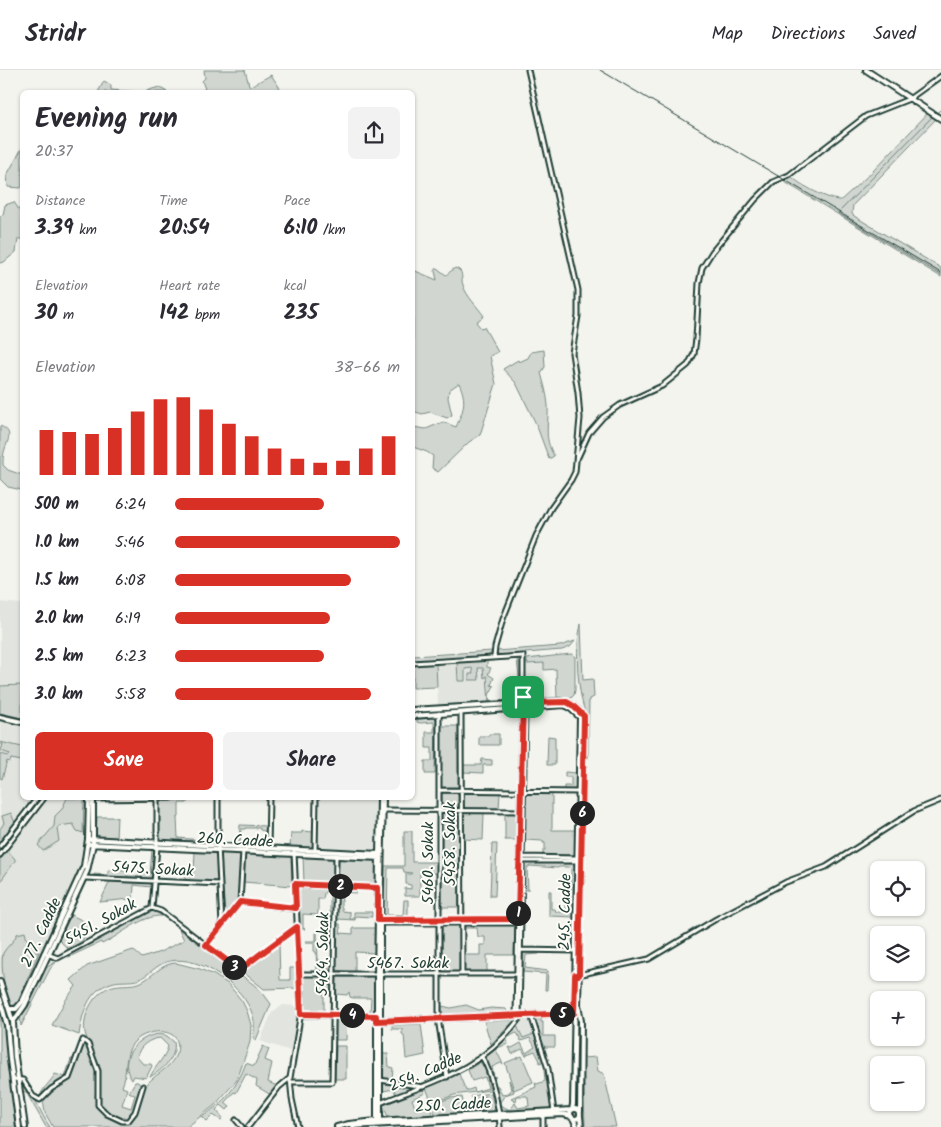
<!DOCTYPE html>
<meta charset="utf-8">
<style>
body{margin:0;font-family:Kalam,sans-serif;background:#f2f2f3;color:#2b2b33;height:100vh;display:flex;flex-direction:column;font-size:19px;white-space:nowrap}
*{box-sizing:border-box;margin:0}
p{font-size:16px;color:#7c7c81}
.icon{flex:none;width:28px;height:28px;fill:none;stroke:currentColor;stroke-width:2;stroke-linecap:round;stroke-linejoin:round}
.map{position:relative;flex:1;overflow:hidden}
.drawer{position:absolute;left:20px;top:20px;width:395px;height:710px;display:flex;flex-direction:column;background:#fff;border-radius:8px;box-shadow:0 1px 4px #0004}
.drawer>*{flex:none}
.controls{position:absolute;left:870px;top:791px;display:grid;gap:10px}
.controls a{display:grid;place-items:center;width:55px;height:55px;border-radius:8px;background:#fff;box-shadow:0 1px 4px #0004;font-size:25px}
.pin{position:absolute;display:grid;place-items:center;width:42px;height:42px;color:#fff;margin:-21px;border-radius:10px;box-shadow:0 2px 8px #0006}
.km{position:absolute;width:25px;height:25px;margin:-12px;border-radius:50%;background:#222;color:#fff;font-size:14px;line-height:25px;text-align:center}
.round{display:grid;place-items:center;flex:none;width:52px;height:52px;border-radius:8px;background:#f2f2f3}
.headline{display:flex;align-items:center;justify-content:space-between;height:85px;padding:0 15px}
h1{font-size:28px;font-weight:800;line-height:38px}
.figures{display:grid;grid-template-columns:repeat(3,1fr);gap:8px;height:85px;padding:5px 15px}
.figures div{display:grid;align-content:center}
.figures b{font-size:21px;font-weight:800}
.figures small{font-size:14px;font-weight:400}
.figures p{font-size:14px}
.chart{height:140px;padding:10px 15px}
.chart p{display:flex;justify-content:space-between}
.chart svg{width:100%;height:90px;margin-top:5px;stroke:#d93025;stroke-width:6}
.primary-button{display:flex;gap:10px;margin-top:auto;padding:10px 15px}
.primary-button a{flex:1;height:58px;border-radius:8px;background:#d93025;color:#fff;font-size:20px;font-weight:800;line-height:58px;text-align:center}
.primary-button a+a{background:#f2f2f3;color:#2b2b33}
ul{padding:0 15px;list-style:none;font-size:16px}
li{display:grid;grid-template-columns:80px 60px 1fr;align-items:center;height:38px}
li i{height:12px;border-radius:6px;background:#d93025}
header{display:flex;align-items:center;gap:30px;box-sizing:border-box;height:70px;padding:0 25px;background:#fff;border-bottom:1px solid #e1e1e2}
header strong{font-size:24px}
nav{display:flex;gap:28px;margin-inline-start:auto;font-size:18px}
.map>svg:first-child{display:block}
.built{fill:#e2e5df}
.green{fill:#d1d6d1;stroke:#788a82}
.lines{fill:none;stroke-linecap:round;stroke-linejoin:round}
.stream{stroke:#6e8179;stroke-width:1}
.minor-casing{stroke:#1f3d34;stroke-width:7}
.tertiary-casing{stroke:#1f3d34;stroke-width:8}
.minor{stroke:#fdfcf7;stroke-width:3}
.tertiary{stroke:#fdfcf7;stroke-width:4}
.rail{stroke:#1f3d34;stroke-width:1}
.route-casing{stroke:#fff;stroke-width:10}
.route{stroke:#d93025;stroke-width:6}
.labels{text-anchor:middle;stroke-width:4;stroke-linejoin:round;paint-order:stroke}
.street-label{font-size:16px;fill:#1f3d34;stroke:#fdfcf7}
</style>
<header>
<strong>Stridr</strong>
<nav><a>Map</a><a>Directions</a><a>Saved</a></nav>
</header>
<div class="map">
<svg width="941" height="1057" viewBox="0 0 941 1057">
<rect width="100%" height="100%" fill="#f4f4ef"/>
<filter id="ink" filterUnits="userSpaceOnUse"><feTurbulence type="fractalNoise" baseFrequency=".02" numOctaves="2"/><feDisplacementMap in="SourceGraphic" scale="10" xChannelSelector="R" yChannelSelector="G"/><feConvolveMatrix kernelMatrix="1 2 1 2 8 2 1 2 1" color-interpolation-filters="sRGB"/></filter>
<g filter="url(#ink)">
<!-- built -->
<path class="built" d="M0 532 22 534V728H86L85 774 78 803 18 931 16 935 9 936 2 940 6 958 7 984 18 1057H0Z
M544 586 545 629 527 630 526 588Z
M486 589 489 633 438 636 436 593Z
M318 728H377L376 781 318 778Z
M283 935 298 936 297 948 290 981 260 971 272 942Z
M523 949H529L534 964 523 969 517 956Z"/>
<!-- green -->
<path class="green" d="M204 0H245L249 15 251 16 271 5 280 18 275 22H200L205 19 202 11 205 8Z
M104 11 111 15V20L143 22 159 17 167 22H98Z
M928 43 936 49 853 135 852 144 854 146 941 198V207L783 111 791 106C798 114 830 131 841 130L873 101Z
M22 78V116L21 118 8 117 7 105Z
M14 132 21 143H22V169H18L16 182 4 192 0 193V146L3 145 5 135Z
M437 198 446 205 455 198C465 201 460 207 463 215 466 226 478 237 484 246L476 252 481 258 484 257 498 282 490 286 496 314 480 365 469 372 438 402 432 398 433 386 427 382 413 377V357L426 359 443 352 456 357C464 339 467 331 459 313L449 320 448 328 452 345 447 348 430 342 422 344 413 341V200L437 210 435 201Z
M544 280 545 297 541 303C544 314 547 324 548 335 549 356 543 366 554 386L549 389 536 354 516 313 503 299 518 290 519 292 528 288 531 282Z
M0 356C15 362 7 371 4 382 3 386 3 391 3 395L8 400 22 405V420L8 417 0 409Z
M581 554 583 610 593 609 594 627 589 629 588 688H586V646C579 624 576 598 578 573 578 567 580 560 581 554Z
M575 571 570 577 562 580 502 585 498 584 496 581 560 576Z
M492 581 488 587 413 591V586Z
M571 584 574 585 575 588V620L574 625 569 630 557 629 556 599 544 600V593L527 594V589Z
M518 588 519 590V608L517 589 487 591V597L491 598 488 604 494 608 491 615 494 616 489 625 490 631 516 630 518 627 519 610V628L517 631 489 633 487 606 484 608 483 598H478L479 610H469V604H473L472 598 465 599V611H458L457 592Z
M436 593 437 617 413 618V595Z
M22 615V648L0 643V616Z
M436 648 435 704H425V691H432V678H426V662H434V652L420 653 417 652V649Z
M441 656H458V717H441Z
M489 664H499V675H479V666H489Z
M548 666 555 667V695H547Z
M0 672 22 677V691L11 689 10 692 7 691 2 709 0 708V684L9 686 10 684 1 681 3 674H0Z
M482 689 492 690V695H483V703L463 702V695H481Z
M565 702 577 703V720H564V716H571V707H565Z
M442 723H458V738H442Z
M463 723H500L499 739H463Z
M526 724H552V760H576L575 785H543V780H545V773H543V771L525 770Z
M67 728H84L83 763 77 761 73 754 59 756 57 759 59 771 43 781 38 775 54 756 55 746 62 739Z
M159 730H187V733H179V747L177 748 178 768 215 771 212 773 158 770Z
M11 743 15 753 0 773V759L4 753 2 746Z
M442 743H459V837H442Z
M463 743H484L483 770 463 769Z
M505 743 518 744 517 770H505Z
M97 747H117L116 768 101 767 96 764Z
M240 755 266 756V776L253 775V772L265 773V761L260 760V758H245V759H241L240 772H250V775L239 774Z
M302 761 313 762V778L290 777 291 763H302Z
M404 761H412V792H437V803H420V826H405V818L411 819V815L406 814V804H411L412 803 404 802 403 798H388L387 845H403L404 830H408V847H384L385 796H404Z
M492 774H497L495 826H490Z
M7 780 15 789V791L0 812V789Z
M152 780H154L151 808 94 806V804L108 805V800L127 801V806H138L139 802 150 803Z
M195 782 216 783 218 812 185 810V805H191L192 801H194Z
M220 783 240 784 238 830 225 848Z
M244 784 291 786 292 816 243 812Z
M303 786 334 788 333 814 304 813Z
M339 788 376 790V815L338 814Z
M525 793 575 794V813H571V799L569 797H559L558 798 530 796 527 798 528 820H524Z
M110 811 151 813V817L134 815 133 829 131 832 130 829 100 832Z
M571 816H575L574 847 549 846V821H551V839H555L556 842H565V835L571 833Z
M298 817 333 818V850L323 849V847H330V823L326 821 324 823 323 829H318V845L303 844V858L305 859H300Z
M338 818 356 819V823L341 822 342 831H341V837H342V841L350 842V849H354V842H372V847L356 846 355 850 337 849Z
M150 841 156 842 162 846C142 845 121 865 102 874L101 872 69 887 66 886Z
M71 845 90 854 82 872 68 879 59 870Z
M337 854H340V857L341 858 340 863 353 864V858H376L375 883 355 882V902L336 900Z
M442 855H460L459 902H442Z
M463 855H515L514 885H487V902H464V885H480V875H485V867H478L477 858H463Z
M179 859 253 914 262 922 271 934 256 970 253 968C254 961 255 953 253 946 244 916 201 885 170 891 157 893 149 906 137 910 129 912 119 910 111 913 88 920 82 944 79 965L52 955 65 931 76 916 71 910 87 896 133 880 142 888 160 882 184 870Z
M25 862 27 870 33 872 36 882H39L17 934 11 936C5 921 0 898 3 883 7 876 14 872 17 864Z
M316 863H317L318 890 323 891 322 898 331 899V901H317L316 882 314 881V873H306V871H316Z
M279 874 280 910H290V898H296L297 918 264 919 243 902V899Z
M523 882 539 883V884L526 885 525 898 548 901 547 920H545L546 904 523 902Z
M57 891 50 899 21 956 20 948 28 937 47 897Z
M176 893 200 899 214 905 228 914 242 931 247 941 251 955 250 972 237 1010 215 1035 187 1057H53L45 1043 43 1030 52 1020 70 1009 84 974 88 979 97 1003 95 1028 97 1038 104 1045 124 1054C140 1051 139 1032 144 1019 150 1005 171 1001 177 982 184 955 145 958 133 973 123 986 128 1002 122 1017L127 1019 122 1035 131 1038 135 1025 129 1022 135 1012H138L141 1016 134 1040 127 1050C118 1049 105 1043 101 1036 95 1027 101 1012 99 1002 97 989 90 977 86 966 81 952 89 933 99 924 113 911 124 917 139 913 152 908 161 893 176 893Z
M302 906 331 907V924H324V942H304Z
M337 907H375V943H370L371 928H353L350 927 349 922 347 925 336 924Z
M0 934 6 958 7 984 18 1057H0Z
M466 935 479 940 491 938 506 939 507 942 442 945V936L451 938Z
M577 947 579 948 577 1035 575 1034Z
M336 948H347L346 970H336Z
M535 949H541V952H543V966H555V977H544Z
M515 950 491 974 484 951Z
M421 954 425 985 406 989 404 965 402 964V959H392V955Z
M517 956 523 968 534 964 543 992 539 993 540 991 535 981 527 984 526 986 522 979 512 984 509 977 512 978 521 973 526 983 535 977 530 968 521 971 518 964 516 963 507 968 508 974 497 978 496 980 503 994 501 993 492 997 494 1006 496 1007 493 1008 486 987Z
M160 964 167 966 174 972C177 988 162 1000 150 1007 155 996 166 987 168 976L160 968C149 969 139 976 137 987L143 994H151L152 996 146 1008 134 1006 132 1010C116 989 138 965 160 964Z
M263 976 269 979 265 990 272 993 268 1012 277 1016 271 1025 256 1016 257 1010 246 1004 236 1023 234 1022 225 1032 230 1036 227 1040 221 1035 216 1040 223 1048 221 1050 213 1045 207 1051 202 1047C224 1032 237 1018 246 993L254 996Z
M336 976H346V1009H335Z
M383 984H388L389 997 393 998 392 1010 383 1009Z
M522 986 533 1012 514 1020 505 993Z
M596 987 598 1001 604 1004 616 1057H585L583 988Z
M71 989H73L67 1007 52 1016 40 1027C42 1018 51 1012 55 1004L65 1007Z
M480 992 485 999 490 1020 454 1025 432 1033 426 1018 459 1004 466 1021 474 1018 475 1022 488 1018 485 1007 472 1011 468 1000Z
M544 1000H546L551 1039 500 1042 494 1016H498L502 1025 510 1022 511 1020 509 1010 514 1022 505 1025 500 1032V1035L510 1040 515 1033 518 1038 529 1036 528 1028 527 1026H517L516 1031 511 1028 536 1017 535 1013 537 1014 545 1011Z
M21 1012C35 1023 40 1043 50 1057H46L26 1022 22 1021Z
M383 1012 411 1016 413 1018 396 1025 394 1019 383 1021Z
M423 1019 425 1023 412 1029 416 1040 429 1035 433 1046 394 1048 387 1045 383 1035Z
M491 1023 495 1042 476 1043 474 1037 477 1042 490 1037 485 1026 473 1031 471 1026Z
M462 1027 466 1044 436 1046 432 1035 450 1028Z"/>
<g class="lines">
<!-- stream -->
<path class="stream" d="M936 44 941 39
M841 140 932 47
M838 143 941 205"/>
<!-- minor casing -->
<g class="minor-casing">
<path id="minor" d="M578 387 589 363 603 347 620 335 662 316 688 295 694 284 696 269 699 213 702 198 712 182 755 130 773 112 789 105 866 46 909 29 941 6
M494 587 495 577 503 549 536 466 551 438 571 410 575 402 580 348 578 323 572 283 578 246V220L528 0
M412 593 523 586V627
M439 643V955L447 1007
M461 643 462 904
M439 720 579 722
M218 728V776L222 855
M93 729 171 728
M381 740 520 741
M0 776 37 728
M268 778 269 728
M315 781 316 728
M294 782 301 942 290 1008 292 1029 298 1057
M0 785 44 728
M522 787 578 788
M522 791H579
M85 808 220 814
M295 815 378 818
M240 832 296 839
M152 838 157 777V728
M380 850 518 849
M380 853H518
M206 875 240 832 243 781
M521 880 578 881
M44 883 58 888 152 838 161 841 239 900 297 857
M299 904H517
M578 905 649 889 716 849 786 812 826 797 914 741 941 730
M301 945 376 946
M531 945 548 999 554 1042
M516 946 522 636
M482 987C492 1003 499 1037 500 1057
M13 1009 23 1010 33 1026 40 1030 51 1019 69 1008 83 970 88 974 98 1001V1035L107 1044 122 1051H128L135 1042 143 1016
M380 1010 424 1017
M290 1012H332L336 786
M380 1033C435 1011 482 1000 519 949L525 641 523 627
M543 1046V1057
M236 1050 242 1057
M248 1057 279 1017 290 1008"/>
</g>
<!-- tertiary casing -->
<g class="tertiary-casing">
<path id="tertiary" d="M866 0 941 49
M412 640 560 631 571 634 584 645 578 935 581 951 580 1042
M412 646 564 635 569 637 580 647 573 1034 572 1040
M0 647 22 652
M88 769 380 784
M88 774 380 788
M0 912 13 952 15 987 25 1057
M0 929 7 955 10 990 19 1057
M10 939H16L22 932 84 796 88 769 89 728
M377 951 575 943
M13 952 25 935 87 801 93 774V728
M570 1044a5 5 0 1 1 10 0a5 5 0 1 1-10 0Z
M580 1046 581 1057
M573 1048 577 1057
M377 1054V905L380 728
M380 1054V850L383 728
M353 1056 563 1044 571 1046
M337 1057 349 1054 376 1051 571 1040"/>
</g>
<!-- minor -->
<use href="#minor" class="minor"/>
<!-- tertiary -->
<use href="#tertiary" class="tertiary"/>
<!-- rail -->
<path class="rail" d="M600 0 941 203"/>
</g>
</g>
<g class="lines" filter="url(#ink)">
<!-- route casing -->
<g class="route-casing">
<path id="route" d="M523 627 525 633 567 632 572 635 584 646 579 905H575L574 943 376 951V946L301 944 297 857 239 900 206 875 240 832 296 838 295 814 378 818V850L518 849Z"/>
</g>
<!-- route -->
<use href="#route" class="route"/>
</g>
<g class="labels">
<!-- street labels -->
<g class="street-label">
<text transform="translate(235 769) rotate(3)" y="6">260. Cadde</text>
<text transform="translate(449 774) rotate(-90)" y="6">5458. Sokak</text>
<text transform="translate(427 793) rotate(-90)" y="6">5460. Sokak</text>
<text transform="translate(153 798) rotate(3)" y="6">5475. Sokak</text>
<text transform="translate(564 842) rotate(-89)" y="6">245. Cadde</text>
<text transform="translate(100 851) rotate(-29)" y="6">5451. Sokak</text>
<text transform="translate(40 862) rotate(-65)" y="6">277. Cadde</text>
<text transform="translate(322 884) rotate(-89)" y="6">5464. Sokak</text>
<text x="408" y="898">5467. Sokak</text>
<text transform="translate(425 1001) rotate(-23)" y="6">254. Cadde</text>
<text transform="translate(453 1034) rotate(-3)" y="6">250. Cadde</text>
</g>
</g>
</svg>
<div class="controls">
<a><svg class="icon" aria-label="locate" viewBox="0 0 24 24"><circle cx="12" cy="12" r="6"/><path d="M12 2v4M12 18v4M2 12h4M18 12h4"/></svg></a>
<a><svg class="icon" aria-label="layers" viewBox="0 0 24 24"><path d="M12 4l9 5-9 5-9-5zM3 14l9 5 9-5"/></svg></a>
<a>+</a>
<a>−</a>
</div>
<div class="pin" style="left:523px;top:627px;background:#1e9e55"><svg class="icon" aria-label="arrive" viewBox="0 0 24 24"><path d="M6 21V4h12l-3 4 3 4H6"/></svg></div>
<b class="km" style="left:518px;top:843px">1</b>
<b class="km" style="left:340px;top:816px">2</b>
<b class="km" style="left:234px;top:897px">3</b>
<b class="km" style="left:352px;top:945px">4</b>
<b class="km" style="left:562px;top:944px">5</b>
<b class="km" style="left:582px;top:743px">6</b>
<section class="drawer">
<div class="headline"><div><h1>Evening run</h1><p>20:37</p></div><a class="round"><svg class="icon" aria-label="share" viewBox="0 0 24 24"><path d="M12 15V3M7 8l5-5 5 5M5 13v7h14v-7"/></svg></a></div>
<div class="figures">
<div><p>Distance</p><b>3.39<small> km</small></b></div>
<div><p>Time</p><b>20:54</b></div>
<div><p>Pace</p><b>6:10<small> /km</small></b></div>
</div>
<div class="figures">
<div><p>Elevation</p><b>30<small> m</small></b></div>
<div><p>Heart rate</p><b>142<small> bpm</small></b></div>
<div><p>kcal</p><b>235</b></div>
</div>
<div class="chart"><p><span>Elevation</span>38–66 m</p>
<svg viewBox="0 0 160 44" preserveAspectRatio="none"><path d="M5 44V22M15 44V23M25 44V24M35 44V21M45 44V13M55 44V7M65 44V6M75 44V12M85 44V19M95 44V25M105 44V31M115 44V36M125 44V38M135 44V37M145 44V31M155 44V25"/></svg>
</div>
<ul>
<li><b>500 m</b>6:24<i style="width:66%"></i></li>
<li><b>1.0 km</b>5:46<i style="width:100%"></i></li>
<li><b>1.5 km</b>6:08<i style="width:78%"></i></li>
<li><b>2.0 km</b>6:19<i style="width:69%"></i></li>
<li><b>2.5 km</b>6:23<i style="width:66%"></i></li>
<li><b>3.0 km</b>5:58<i style="width:87%"></i></li>
</ul>
<div class="primary-button"><a>Save</a><a>Share</a></div>
</section>
</div>
